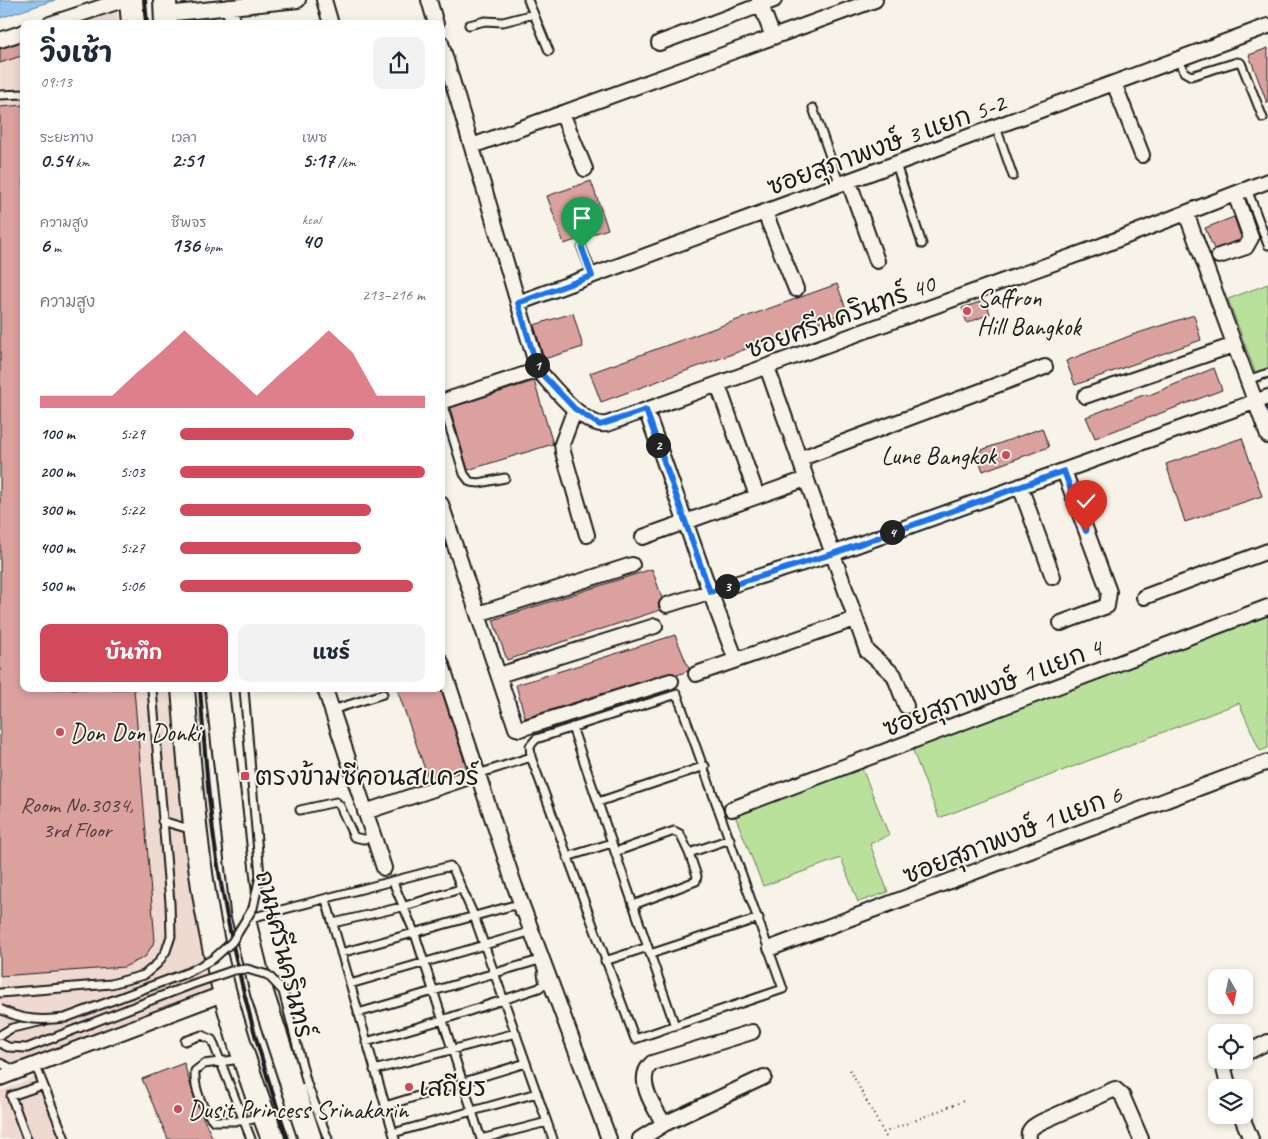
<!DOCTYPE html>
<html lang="th">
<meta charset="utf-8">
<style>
body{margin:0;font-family:Caveat,"Playpen Sans Thai",sans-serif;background:#f2f2f3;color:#1f2937;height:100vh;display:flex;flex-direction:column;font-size:19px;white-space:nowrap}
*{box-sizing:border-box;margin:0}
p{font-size:16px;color:#747a83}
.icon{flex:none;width:28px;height:28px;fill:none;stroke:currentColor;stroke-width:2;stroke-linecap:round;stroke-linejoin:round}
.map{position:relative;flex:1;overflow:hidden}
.sheet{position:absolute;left:20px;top:20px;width:425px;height:672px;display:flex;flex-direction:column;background:#fff;border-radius:10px;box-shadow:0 2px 8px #0003}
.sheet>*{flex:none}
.needle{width:32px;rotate:171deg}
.fabs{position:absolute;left:1208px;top:969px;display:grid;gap:10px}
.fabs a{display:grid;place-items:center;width:45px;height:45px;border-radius:10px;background:#fff;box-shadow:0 2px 8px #0003;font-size:25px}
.pin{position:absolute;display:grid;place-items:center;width:42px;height:42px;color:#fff;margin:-51px -21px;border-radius:50% 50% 50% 0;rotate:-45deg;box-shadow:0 0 5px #0007}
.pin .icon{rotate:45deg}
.km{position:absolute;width:25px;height:25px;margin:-12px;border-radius:50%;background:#222;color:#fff;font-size:14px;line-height:25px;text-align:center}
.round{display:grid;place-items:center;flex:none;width:52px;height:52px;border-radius:10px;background:#f2f2f3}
.head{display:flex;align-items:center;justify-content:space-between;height:85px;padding:0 20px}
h1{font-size:28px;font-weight:700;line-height:38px}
.figures{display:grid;grid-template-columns:repeat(3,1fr);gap:8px;height:85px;padding:5px 20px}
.figures div{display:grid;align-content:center}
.figures b{font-size:21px;font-weight:700}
.figures small{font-size:14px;font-weight:400}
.figures p{font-size:14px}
.chart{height:140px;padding:10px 20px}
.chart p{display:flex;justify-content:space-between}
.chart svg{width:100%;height:90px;margin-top:5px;fill:#d1495b;opacity:.7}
.cta{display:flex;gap:10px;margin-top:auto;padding:10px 20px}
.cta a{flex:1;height:58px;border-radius:10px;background:#d1495b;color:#fff;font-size:20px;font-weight:700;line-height:58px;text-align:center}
.cta a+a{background:#f2f2f3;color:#1f2937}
ul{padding:0 20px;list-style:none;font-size:16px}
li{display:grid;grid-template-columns:80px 60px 1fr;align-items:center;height:38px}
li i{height:12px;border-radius:6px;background:#d1495b}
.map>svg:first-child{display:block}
.built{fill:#efdad2}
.green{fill:#bae19c;stroke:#6b7e5c}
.water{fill:#93c5ef;stroke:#63819b}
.building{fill:#dba19f;stroke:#1c1c1c}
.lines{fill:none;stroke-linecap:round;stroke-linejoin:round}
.lane-casing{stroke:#1c1c1c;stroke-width:11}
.street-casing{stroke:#1c1c1c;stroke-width:18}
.primary-casing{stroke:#1c1c1c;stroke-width:26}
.path{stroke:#1c1c1c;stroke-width:2;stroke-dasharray:1 4;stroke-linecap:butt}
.lane{stroke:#f7f3e8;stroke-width:7}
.street{stroke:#f7f3e8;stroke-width:14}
.primary{stroke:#f7f3e8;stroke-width:22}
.rail{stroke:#1c1c1c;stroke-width:4}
.lane-bridge-casing{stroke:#1c1c1c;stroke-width:11;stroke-linecap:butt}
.lane-bridge{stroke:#f7f3e8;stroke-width:7}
.route-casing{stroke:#fff;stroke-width:10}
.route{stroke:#1a73e8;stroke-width:6}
.poi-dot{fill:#d1495b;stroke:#f7f3e8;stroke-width:2}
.labels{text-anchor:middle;stroke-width:4;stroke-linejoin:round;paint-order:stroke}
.number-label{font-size:22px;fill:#4c3d3d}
.street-label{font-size:25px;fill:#1c1c1c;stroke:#f7f3e8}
.poi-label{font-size:25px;fill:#1c1c1c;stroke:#f7f3e8;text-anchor:start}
</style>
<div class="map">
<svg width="1268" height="1139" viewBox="0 0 1268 1139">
<rect width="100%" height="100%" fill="#f7f3e8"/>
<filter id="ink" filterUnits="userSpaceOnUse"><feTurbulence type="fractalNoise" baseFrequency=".02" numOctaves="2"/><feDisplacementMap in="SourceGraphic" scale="10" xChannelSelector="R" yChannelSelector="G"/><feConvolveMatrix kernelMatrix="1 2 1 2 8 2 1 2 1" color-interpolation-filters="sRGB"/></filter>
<g filter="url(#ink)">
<!-- built -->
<path class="built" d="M117 10 118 24H73Z
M24 39V689H175L212 988 0 1070V46Z
M34 1077 60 1139H0V1091Z"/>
<!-- green -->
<path class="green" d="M1268 284V379L1259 382 1228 299Z
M1268 611V748L1260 751 1239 703 939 818 911 746Z
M861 766 889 835 870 844 888 892 858 902 841 858 763 886 734 813Z"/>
<!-- water -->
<path class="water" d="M0 0H55L0 18Z"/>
<!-- building -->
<path class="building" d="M24 41V55L0 63V49Z
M1268 48V103H1267L1249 55Z
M24 105V689H134L155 941 145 957 124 967 0 976V107Z
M591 181 608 229 564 244 547 196Z
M1234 217 1241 237 1240 240 1214 249 1205 228Z
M837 284 847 312 601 402 590 373Z
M986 300 990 314 967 323 962 308Z
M573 313 583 347 544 359 534 325Z
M1194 315 1201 340 1075 385 1066 361 1132 335Z
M1214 368 1222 390 1095 438 1086 417 1146 394 1147 396Z
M534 381 553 444 468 470 450 408Z
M1042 428 1049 447 983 471 976 452Z
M1242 438 1262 496 1185 522 1166 464Z
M652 569 662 598 658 604 660 610 507 660 493 620Z
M675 635 689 669 688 671 677 675 668 673 525 718 516 685Z
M397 689H441L467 769 429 781Z
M184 1063 195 1100 213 1139H168L142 1079Z"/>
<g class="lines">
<!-- lane casing -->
<g class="lane-casing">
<path id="lane" d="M528 0 549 51
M469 25 485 21 503 22 534 14
M1179 59 1184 72 1191 76 1237 62 1241 63 1263 118
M0 95 24 94
M813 108 840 185
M996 127 1013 176
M896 164 922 244
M1247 189 1268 245
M582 248 593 276
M1247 380 1268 373
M442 402 464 474 470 482 479 483 505 478
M677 694 783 989 635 1039 531 757 530 746 536 739Z
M332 710 383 694
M572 727 675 1026
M478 774 531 757
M598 802 705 766
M300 810 336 802 340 806 354 837 363 839 373 838
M162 821 193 830
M615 852 674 831 680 834 689 853 730 839
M567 857 612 843
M393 882 415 934 481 1139
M326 900 395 1139
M633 905 696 881 697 876 689 853
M247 919 450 866 454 871 474 916 553 1139
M333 923 402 907 460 889
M341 953 511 906H516L519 912
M650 954 759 918
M605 961 648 947
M350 984 526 933
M0 993 111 984 144 975 158 963 166 951 171 936 170 903 152 689
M358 1013 536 961
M0 1035 12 1028 44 1021
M185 1041 202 1035 212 1040 251 1139
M366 1042 442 1020 539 988 544 984 542 974
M241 1059 204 1064 195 1071C194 1088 202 1109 214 1121H245L261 1117
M0 1063 15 1070
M35 1064 65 1139
M374 1070 516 1033
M307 1084 328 1139
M385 1106 526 1063
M393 1133 537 1093
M27 1139 11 1096 43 1085
M481 1139 547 1122"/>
</g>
<!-- street casing -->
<g class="street-casing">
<path id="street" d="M324 0 331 24
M429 0 436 24
M759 0 773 37
M229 7 234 24
M166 14 298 0
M50 24 123 0
M0 40 24 32
M441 43 538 370
M659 43 774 0
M1114 83 1142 155
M562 113 585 169
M472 146 875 0
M849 182 877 261
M765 213 796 289
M1186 213 1268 436
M1219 256 1246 247 1251 238 1235 194
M518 303 1268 26
M767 367 867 651 894 675 906 706
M718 385 757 496
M1085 396 1234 345
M441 402 538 370C553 386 584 428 607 424L1098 247 1268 181
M575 409 562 444 563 452 587 535
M646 410 710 592 736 660
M799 459 1045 367
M1020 486 1053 577
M441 504 516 728 520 729 671 681
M643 537 806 479
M1144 597 1268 551
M667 605 832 554 1268 397
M478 614 632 565
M1061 623 1107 606 1109 592 1064 471
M441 662 514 884 609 1139
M696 674 855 619
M499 675 655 626
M325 689 384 868
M732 809 1268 607
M365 812 478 774
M771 948 1268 762
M1244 1054 1268 1042
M0 1078 225 993
M1229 1088 1224 1069 1230 1060
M1241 1115 1251 1139
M664 1124 764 1077
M640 1139 664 1124C654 1107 634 1079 652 1063L752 1032
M1029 1139C1027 1129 1034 1126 1041 1122L1115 1089 1122 1095 1141 1139"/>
</g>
<!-- primary casing -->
<g class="primary-casing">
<path id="primary" d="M131 0 133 24
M165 0 166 24
M183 689C190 770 195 853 211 933 225 1004 247 1072 273 1139
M217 689 242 912 262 993 310 1139"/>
</g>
<!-- path -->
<path class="path" d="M850 1070 887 1139
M883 1133 966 1100"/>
<!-- lane -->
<use href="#lane" class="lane"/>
<!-- street -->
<use href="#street" class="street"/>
<!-- primary -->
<use href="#primary" class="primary"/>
<!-- rail -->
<path class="rail" d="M145 0 147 24
M200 689C205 752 209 816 220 878 235 967 258 1054 288 1139"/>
<!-- lane-bridge casing -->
<g class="lane-bridge-casing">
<path id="lane-bridge" d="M0 1009C21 1020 41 1021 65 1018L189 972 213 959 232 942 253 908 260 876 244 689
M0 1043 8 1047 27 1048 193 984 234 970 247 969 268 975 283 991 307 1084"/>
</g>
<!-- lane-bridge -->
<use href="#lane-bridge" class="lane-bridge"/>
</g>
</g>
<g class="lines" filter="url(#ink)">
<!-- route casing -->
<g class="route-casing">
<path id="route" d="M582 248 592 276 518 303 538 370 575 409 600 425 646 410 710 592 832 554 1064 471 1086 531"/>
</g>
<!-- route -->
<use href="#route" class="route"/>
</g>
<!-- markers -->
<g class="poi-dot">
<circle cx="967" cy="311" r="5"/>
<circle cx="1006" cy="455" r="5"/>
<circle cx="60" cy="732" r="5"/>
<rect x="240" y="771" width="10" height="10" rx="2.5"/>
<circle cx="409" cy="1087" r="5"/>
<circle cx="178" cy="1109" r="5"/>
</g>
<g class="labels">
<!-- number labels -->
<g class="number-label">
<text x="77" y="812">Room No.3034,<tspan x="77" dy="25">3rd Floor</tspan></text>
</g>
<!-- street labels -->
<g class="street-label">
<text transform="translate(886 144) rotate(-20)" y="9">ซอยสุภาพงษ์ 3 แยก 5-2</text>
<text transform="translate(840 316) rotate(-20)" y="9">ซอยศรีนครินทร์ 40</text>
<text transform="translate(992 687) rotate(-21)" y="9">ซอยสุภาพงษ์ 1 แยก 4</text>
<text transform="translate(1012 834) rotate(-21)" y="9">ซอยสุภาพงษ์ 1 แยก 6</text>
<text transform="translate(285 954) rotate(76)" y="9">ถนนศรีนครินทร์</text>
</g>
<!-- poi labels -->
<g class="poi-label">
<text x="977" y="306">Saffron<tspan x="977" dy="29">Hill Bangkok</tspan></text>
<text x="996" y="464" text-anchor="end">Lune Bangkok</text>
<text x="70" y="741">Don Don Donki</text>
<text x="255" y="785">ตรงข้ามซีคอนสแควร์</text>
<text x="419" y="1096">เสถียร</text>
<text x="188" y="1118">Dusit Princess Srinakarin</text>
</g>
</g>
</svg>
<div class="fabs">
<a><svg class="needle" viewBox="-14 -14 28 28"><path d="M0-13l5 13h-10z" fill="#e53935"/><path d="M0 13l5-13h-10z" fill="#747a83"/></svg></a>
<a><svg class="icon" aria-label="locate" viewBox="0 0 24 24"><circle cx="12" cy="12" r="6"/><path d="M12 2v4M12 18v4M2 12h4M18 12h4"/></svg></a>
<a><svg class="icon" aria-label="layers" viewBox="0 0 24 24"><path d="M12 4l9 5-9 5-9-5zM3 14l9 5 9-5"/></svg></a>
</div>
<div class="pin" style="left:582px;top:248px;background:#1e9e55"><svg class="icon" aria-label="arrive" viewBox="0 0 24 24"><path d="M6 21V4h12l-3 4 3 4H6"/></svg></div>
<div class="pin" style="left:1086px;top:531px;background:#d93025"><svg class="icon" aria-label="check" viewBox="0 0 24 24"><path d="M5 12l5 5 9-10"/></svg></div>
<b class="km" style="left:537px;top:365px">1</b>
<b class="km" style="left:658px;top:445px">2</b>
<b class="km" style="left:727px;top:586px">3</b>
<b class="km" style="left:892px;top:532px">4</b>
<section class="sheet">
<div class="head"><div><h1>วิ่งเช้า</h1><p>09:13</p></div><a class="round"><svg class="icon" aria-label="share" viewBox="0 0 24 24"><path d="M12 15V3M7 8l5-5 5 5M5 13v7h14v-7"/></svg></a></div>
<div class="figures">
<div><p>ระยะทาง</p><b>0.54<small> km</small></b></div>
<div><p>เวลา</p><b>2:51</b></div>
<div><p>เพซ</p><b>5:17<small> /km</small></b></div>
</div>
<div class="figures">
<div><p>ความสูง</p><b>6<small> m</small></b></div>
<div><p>ชีพจร</p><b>136<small> bpm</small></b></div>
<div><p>kcal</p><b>40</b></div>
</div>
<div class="chart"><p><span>ความสูง</span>213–216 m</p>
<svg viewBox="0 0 160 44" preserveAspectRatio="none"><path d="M0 44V38L10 38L20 38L30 38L40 27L50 17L60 6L70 17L80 27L90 38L100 27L110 17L120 6L130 17L140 38L150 38L160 38V44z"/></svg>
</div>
<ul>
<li><b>100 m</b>5:29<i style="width:71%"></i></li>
<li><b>200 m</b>5:03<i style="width:100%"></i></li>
<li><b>300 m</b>5:22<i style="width:78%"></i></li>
<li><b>400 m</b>5:27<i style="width:74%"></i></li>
<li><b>500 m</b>5:06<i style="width:95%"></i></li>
</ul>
<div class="cta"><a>บันทึก</a><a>แชร์</a></div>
</section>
</div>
